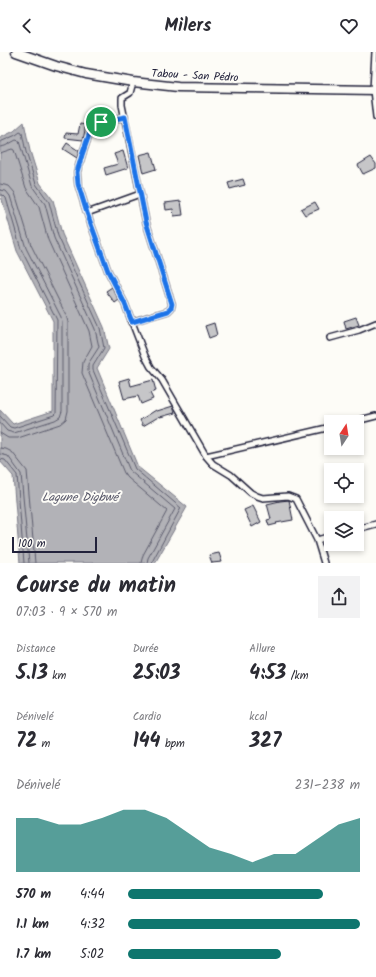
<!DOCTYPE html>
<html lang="fr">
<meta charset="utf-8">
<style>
body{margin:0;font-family:Kalam,sans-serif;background:#f2f2f3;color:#2b2b33;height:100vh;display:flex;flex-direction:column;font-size:15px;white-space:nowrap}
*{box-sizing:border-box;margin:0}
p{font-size:13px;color:#7c7c81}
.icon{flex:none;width:22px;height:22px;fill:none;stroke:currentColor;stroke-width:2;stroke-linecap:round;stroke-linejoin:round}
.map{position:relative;height:511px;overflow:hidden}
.side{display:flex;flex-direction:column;background:#fff;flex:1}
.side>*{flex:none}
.needle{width:26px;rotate:12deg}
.tools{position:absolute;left:324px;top:363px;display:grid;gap:8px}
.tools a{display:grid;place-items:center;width:40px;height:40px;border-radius:0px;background:#fff;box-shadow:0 2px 6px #0003;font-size:20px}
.scale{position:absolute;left:12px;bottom:10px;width:85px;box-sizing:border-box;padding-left:4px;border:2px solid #22223b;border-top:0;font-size:11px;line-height:14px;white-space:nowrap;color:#22223b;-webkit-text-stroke:3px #fdfcf7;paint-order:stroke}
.pin{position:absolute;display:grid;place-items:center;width:34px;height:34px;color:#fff;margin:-17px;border:2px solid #fff;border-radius:50%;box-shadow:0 1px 4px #0007}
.round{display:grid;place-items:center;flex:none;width:42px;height:42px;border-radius:0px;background:#f2f2f3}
.head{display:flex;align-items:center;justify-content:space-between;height:68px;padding:0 16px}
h1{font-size:22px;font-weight:700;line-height:30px}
.metrics{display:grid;grid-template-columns:repeat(3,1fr);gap:6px;height:68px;padding:4px 16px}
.metrics div{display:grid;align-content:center}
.metrics b{font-size:20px;font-weight:700}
.metrics small{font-size:11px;font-weight:400}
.metrics p{font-size:11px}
.chart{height:112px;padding:8px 16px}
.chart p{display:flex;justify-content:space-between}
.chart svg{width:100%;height:72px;margin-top:4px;fill:#0f766e;opacity:.7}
ul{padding:0 16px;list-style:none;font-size:13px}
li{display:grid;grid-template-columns:64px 48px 1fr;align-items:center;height:30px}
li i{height:10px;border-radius:5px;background:#0f766e}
header{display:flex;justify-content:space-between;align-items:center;height:52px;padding:0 16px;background:#fff;font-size:18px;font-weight:700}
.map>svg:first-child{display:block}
.water{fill:#b2b2b7;stroke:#787885}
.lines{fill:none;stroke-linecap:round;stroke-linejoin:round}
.shore{stroke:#5c5c6d;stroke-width:1}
.building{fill:#c6c6c8;stroke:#22223b}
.minor-casing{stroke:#22223b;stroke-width:8}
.primary-casing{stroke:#22223b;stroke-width:11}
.minor{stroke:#fdfcf7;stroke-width:5}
.primary{stroke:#fdfcf7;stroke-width:8}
.route-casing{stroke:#fff;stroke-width:8}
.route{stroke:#1a73e8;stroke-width:5}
.labels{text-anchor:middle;stroke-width:4;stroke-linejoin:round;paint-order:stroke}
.street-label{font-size:11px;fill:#22223b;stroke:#fdfcf7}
.water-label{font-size:12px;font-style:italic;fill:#545466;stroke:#fdfcf7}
</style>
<header><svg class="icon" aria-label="back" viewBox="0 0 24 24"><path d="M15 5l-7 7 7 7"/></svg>Milers<svg class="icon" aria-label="heart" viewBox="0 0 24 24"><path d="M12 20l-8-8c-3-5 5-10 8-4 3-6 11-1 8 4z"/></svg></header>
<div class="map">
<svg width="376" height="511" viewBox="0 0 376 511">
<rect width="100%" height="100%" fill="#fdfcf7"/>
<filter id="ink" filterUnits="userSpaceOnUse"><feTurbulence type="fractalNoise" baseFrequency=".025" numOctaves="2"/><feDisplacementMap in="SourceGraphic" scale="8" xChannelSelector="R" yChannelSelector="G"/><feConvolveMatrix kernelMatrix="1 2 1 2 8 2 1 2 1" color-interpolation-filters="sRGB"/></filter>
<g filter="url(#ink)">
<!-- water -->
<path class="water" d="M24 70 30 99 40 131 53 148 62 182 104 275 109 297 97 316 138 415 187 455 155 511H20L13 424 0 409V358L13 372 53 359V269L17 199 0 141V86L14 79Z"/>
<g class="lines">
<!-- shore -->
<path class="shore" d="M0 90 16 83 20 80 22 81 26 100 36 132 49 150 58 184 100 276 104 296 93 314V318L135 417 181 456 153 508 152 511
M0 95 5 94 16 88 19 89 32 134 45 152 54 186 95 277 99 295 88 312V319L130 419 175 457 148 506 147 511
M0 101 12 97 14 98 26 136 39 155 48 188 89 279 92 294 83 310 82 321 124 421 128 426 167 459 143 503 141 511
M0 132 9 134 15 141 31 193 66 263 68 270V359L66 367 60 372 18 386H8L0 381
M0 138 6 139 10 144 26 196 61 265 62 270V359L60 365 55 368 14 381 7 379 0 371
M0 143H3L6 146 21 197 57 268 56 361 54 363 14 376 10 375 0 364
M0 396 6 397 12 400 27 419 35 511
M0 402 8 404 21 422 29 511
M0 407 5 408 17 423 24 511"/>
</g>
<!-- building -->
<path class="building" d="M80 72 86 73 83 88 65 86 66 81 78 82Z
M67 91 79 99 77 106 63 97Z
M123 99 128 116 106 123 104 116 118 112 114 102Z
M151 100 156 117 143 121 139 103Z
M371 105 376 112V116L363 122 358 113Z
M243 127 245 133 230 137 228 131Z
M181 149 183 163 174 164 173 157 166 158 165 151Z
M315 150 319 157 305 163 301 157Z
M112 235 119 248 115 251 106 239Z
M356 265 359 273 346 277 344 269Z
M214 271 217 283 209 286 205 274Z
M129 326 131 334 153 328 156 339 150 341 153 347 141 352 138 344 124 347 119 329Z
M173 354 175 361 160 365V364L143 374 140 368 156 358 157 359Z
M289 448 293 468 276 471 277 472 269 474 267 468 271 467 267 452 280 449Z
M253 454 261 470 252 475 244 458Z
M219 501 222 510 212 511 209 503Z"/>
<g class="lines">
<!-- minor casing -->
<g class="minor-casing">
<path id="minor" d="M375 0 373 38 376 65
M125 65 101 70 95 75 89 83 82 103 77 120 78 132 87 161 108 219 125 252 145 304 151 315 162 328 206 404 213 412 231 423 251 441 257 444 263 446 288 444 296 447 317 488 324 511
M87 161 140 142
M131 270 168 259 171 256 172 252 146 170 122 53V46L130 41 133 30
M330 286 359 278 376 271
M352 370 376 364
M206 404 331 375
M357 477 376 472
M317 488 331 484"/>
</g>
<!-- primary casing -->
<g class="primary-casing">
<path id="primary" d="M16 0 56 14 86 22 133 30 178 35 376 38"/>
</g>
<!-- minor -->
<use href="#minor" class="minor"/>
<!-- primary -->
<use href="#primary" class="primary"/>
</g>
</g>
<g class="lines" filter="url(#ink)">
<!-- route casing -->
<g class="route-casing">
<path id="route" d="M125 65 146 170 172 252 171 256 168 259 132 270 125 252 108 219 87 161 78 132 77 120 82 103 89 83 95 75 101 70Z"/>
</g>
<!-- route -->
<use href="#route" class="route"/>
</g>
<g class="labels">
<!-- street labels -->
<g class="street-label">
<text transform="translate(195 23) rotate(3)" y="4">Tabou - San Pédro</text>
</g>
<!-- water labels -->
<g class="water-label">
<text x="80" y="449">Lagune Digbwé</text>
</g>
</g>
</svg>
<div class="tools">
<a><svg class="needle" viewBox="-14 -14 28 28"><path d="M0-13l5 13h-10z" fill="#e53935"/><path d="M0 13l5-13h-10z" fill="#7c7c81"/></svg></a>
<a><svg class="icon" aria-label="locate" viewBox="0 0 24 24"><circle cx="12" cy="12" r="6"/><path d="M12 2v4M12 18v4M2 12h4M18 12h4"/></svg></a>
<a><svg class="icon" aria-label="layers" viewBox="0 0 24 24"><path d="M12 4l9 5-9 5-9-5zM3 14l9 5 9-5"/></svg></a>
</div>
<div class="scale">100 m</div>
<div class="pin" style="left:101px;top:70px;background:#1e9e55"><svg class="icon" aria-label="arrive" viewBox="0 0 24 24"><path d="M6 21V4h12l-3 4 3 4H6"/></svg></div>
</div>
<section class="side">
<div class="head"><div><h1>Course du matin</h1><p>07:03 · 9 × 570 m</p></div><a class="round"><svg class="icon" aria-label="share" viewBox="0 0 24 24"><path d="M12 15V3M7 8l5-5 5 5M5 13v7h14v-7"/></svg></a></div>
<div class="metrics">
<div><p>Distance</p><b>5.13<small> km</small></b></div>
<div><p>Durée</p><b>25:03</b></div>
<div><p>Allure</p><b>4:53<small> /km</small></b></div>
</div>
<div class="metrics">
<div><p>Dénivelé</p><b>72<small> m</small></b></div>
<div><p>Cardio</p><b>144<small> bpm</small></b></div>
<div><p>kcal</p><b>327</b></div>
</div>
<div class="chart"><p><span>Dénivelé</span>231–238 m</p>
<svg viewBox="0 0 160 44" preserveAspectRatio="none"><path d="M0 44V11L10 11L20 15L30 15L40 11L50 6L60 6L70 11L80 20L90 29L100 33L110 38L120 33L130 33L140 24L150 15L160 11V44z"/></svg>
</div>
<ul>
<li><b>570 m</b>4:44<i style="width:84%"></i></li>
<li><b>1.1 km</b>4:32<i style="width:100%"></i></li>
<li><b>1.7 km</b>5:02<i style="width:66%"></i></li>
</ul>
</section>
